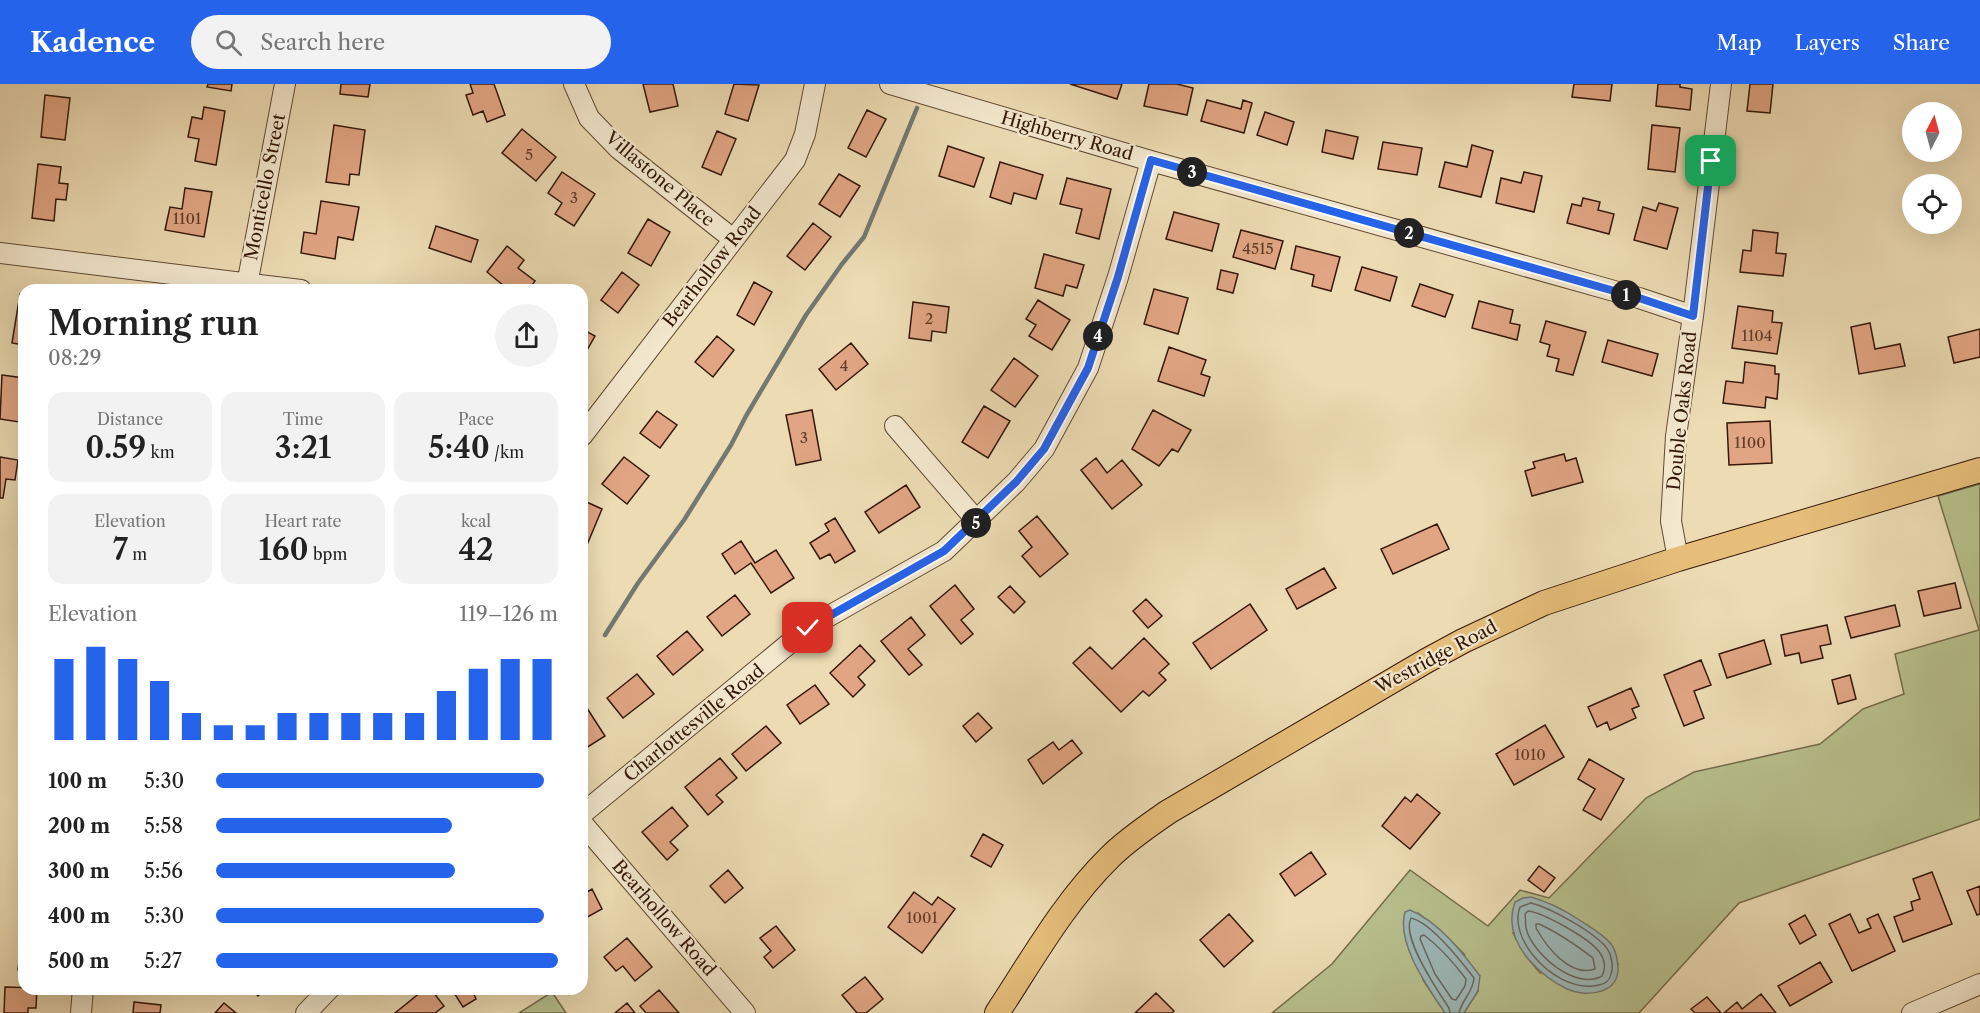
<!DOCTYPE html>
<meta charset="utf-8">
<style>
body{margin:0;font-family:"Libre Caslon Text",serif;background:#f2f2f2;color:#222;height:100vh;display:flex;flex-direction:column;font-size:22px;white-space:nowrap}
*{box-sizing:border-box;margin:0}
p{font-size:20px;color:#767676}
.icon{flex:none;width:33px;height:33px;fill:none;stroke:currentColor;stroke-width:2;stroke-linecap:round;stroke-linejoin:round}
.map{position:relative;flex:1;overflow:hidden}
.sheet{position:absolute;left:18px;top:200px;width:570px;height:711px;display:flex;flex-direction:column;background:#fff;border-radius:18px;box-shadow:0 6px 24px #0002}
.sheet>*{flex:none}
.needle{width:39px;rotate:6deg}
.controls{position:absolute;left:1902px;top:18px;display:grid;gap:12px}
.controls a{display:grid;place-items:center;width:60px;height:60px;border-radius:50%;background:#fff;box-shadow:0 6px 24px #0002;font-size:30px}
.pin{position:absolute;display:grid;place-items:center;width:51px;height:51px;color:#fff;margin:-26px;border-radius:12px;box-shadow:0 3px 9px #0006}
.km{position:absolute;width:30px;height:30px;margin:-15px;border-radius:50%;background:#222;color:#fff;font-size:16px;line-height:30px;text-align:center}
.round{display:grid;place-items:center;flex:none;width:63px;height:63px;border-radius:32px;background:#f2f2f2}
.head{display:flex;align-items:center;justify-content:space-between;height:102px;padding:0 30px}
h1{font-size:33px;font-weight:600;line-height:45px}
.figures{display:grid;grid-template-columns:repeat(3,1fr);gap:9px;height:102px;padding:6px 30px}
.figures div{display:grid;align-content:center;border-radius:15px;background:#f2f2f2;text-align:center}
.figures b{font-size:30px;font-weight:600}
.figures small{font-size:16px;font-weight:400}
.figures p{font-size:16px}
.chart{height:168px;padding:12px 30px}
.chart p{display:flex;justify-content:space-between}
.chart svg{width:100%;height:108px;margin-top:6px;stroke:#2563eb;stroke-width:6}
ul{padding:0 30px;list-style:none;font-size:20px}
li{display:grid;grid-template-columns:96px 72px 1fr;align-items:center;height:45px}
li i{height:15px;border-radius:8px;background:#2563eb}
header{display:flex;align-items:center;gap:36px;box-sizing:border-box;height:84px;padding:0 30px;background:#2563eb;color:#fff}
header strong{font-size:28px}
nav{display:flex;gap:33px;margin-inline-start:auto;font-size:21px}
.search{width:420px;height:54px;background:#f2f2f2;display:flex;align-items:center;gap:15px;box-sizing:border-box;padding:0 21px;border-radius:33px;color:#767676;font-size:22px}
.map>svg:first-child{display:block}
.green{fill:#b7c08d;stroke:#766c4c;stroke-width:1.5;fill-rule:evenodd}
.water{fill:#9db8b8;stroke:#737872;stroke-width:1.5}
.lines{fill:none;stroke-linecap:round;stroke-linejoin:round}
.shore{stroke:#696861;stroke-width:1.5}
.stream{stroke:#737872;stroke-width:4.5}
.building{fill:#e1a583;stroke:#35180a;stroke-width:1.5}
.minor-casing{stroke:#634934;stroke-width:22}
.major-casing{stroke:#35180a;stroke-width:26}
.minor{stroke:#f3e8ce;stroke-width:20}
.major{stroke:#e6be7a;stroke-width:24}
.route-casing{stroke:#fff;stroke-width:12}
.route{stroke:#2563eb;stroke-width:8}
.labels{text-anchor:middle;stroke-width:4.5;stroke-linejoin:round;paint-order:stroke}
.number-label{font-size:15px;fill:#603b28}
.street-label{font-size:18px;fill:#35180a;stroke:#f3e8ce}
</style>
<header>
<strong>Kadence</strong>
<div class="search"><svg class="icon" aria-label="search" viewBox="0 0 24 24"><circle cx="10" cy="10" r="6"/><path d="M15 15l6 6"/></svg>Search here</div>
<nav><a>Map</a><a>Layers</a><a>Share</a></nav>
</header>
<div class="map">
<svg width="1980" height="929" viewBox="0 0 1980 929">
<rect width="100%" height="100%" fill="#ecdbb3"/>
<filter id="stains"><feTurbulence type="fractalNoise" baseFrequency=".00333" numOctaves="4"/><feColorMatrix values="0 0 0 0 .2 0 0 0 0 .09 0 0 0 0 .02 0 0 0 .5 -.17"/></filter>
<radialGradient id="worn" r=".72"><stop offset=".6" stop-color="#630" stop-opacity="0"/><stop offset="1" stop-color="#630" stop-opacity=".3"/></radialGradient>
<!-- green -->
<path class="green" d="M1980 400V735L1739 819 1639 929H1464L1478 907 1464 870 1440 846 1418 829 1423 896 1445 929H1272L1332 880 1410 786 1488 842 1520 806 1549 814 1646 714 1694 688 1820 660 1863 625 1904 610 1895 570 1979 546 1938 412ZM1513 849 1611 860 1618 880 1540 889 1526 872Z
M552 908 566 929H519Z"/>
<!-- water -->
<path class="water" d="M1531 813C1549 818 1566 827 1581 837 1590 843 1604 851 1611 860 1616 866 1618 878 1618 886 1617 911 1584 913 1567 905 1552 898 1540 888 1530 877 1515 860 1507 840 1515 818L1523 814Z
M1410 826C1439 838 1462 868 1480 892L1478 907 1464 929H1445C1428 903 1396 860 1405 828Z"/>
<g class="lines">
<!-- shore -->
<path class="shore" d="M1531 819C1551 824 1592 847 1606 863 1611 869 1614 882 1611 890 1610 896 1605 900 1599 901 1573 907 1547 889 1532 870 1522 857 1514 839 1520 823Z
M1528 827C1544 829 1591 855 1600 869 1605 876 1606 885 1602 892 1576 907 1532 870 1526 844 1525 840 1526 834 1525 830Z
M1536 840H1539C1559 849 1576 861 1593 874L1595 885C1570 894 1546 862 1536 844Z
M1421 852 1424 851C1440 863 1454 879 1466 895L1465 902 1456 916 1452 915 1435 890 1420 855Z
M1450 929 1449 924C1437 906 1401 853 1411 834 1430 838 1461 877 1474 894 1473 909 1462 915 1459 929"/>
<!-- stream -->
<path class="stream" d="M605 551 638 499 684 436 731 361 746 332 806 231 842 180 864 153 917 24"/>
</g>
<!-- building -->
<path class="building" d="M208 0H232L231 7 207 3Z
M341 0H370L368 13 340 10Z
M470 0H494L505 31 487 38 483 27 473 31 466 11 473 9Z
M643 0H673L678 22 650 28Z
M734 0 759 1 748 37 725 30Z
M1070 0H1122L1117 15Z
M1149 0H1177L1193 4 1187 31 1144 22Z
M1574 0H1612L1610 17 1572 13Z
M1658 0H1680V3L1692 5 1690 26 1656 22Z
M1750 0H1773L1770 29 1747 27Z
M45 11 70 14 65 56 41 53Z
M1207 16 1241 25 1243 16 1252 19 1244 49 1201 37Z
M204 23 225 27 216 81 195 77 199 55 188 53 192 33 202 35Z
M867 26 886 35 866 73 848 64Z
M1265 28 1294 38 1287 61 1257 51Z
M334 41 365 46 359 91 350 90 349 101 326 98Z
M1652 41 1680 44 1675 88 1648 85Z
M522 45 556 73 536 97 502 69Z
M1326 46 1358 53 1353 75 1322 68Z
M717 47 736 55 721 91 702 83Z
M1383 58 1422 64 1417 91 1378 85Z
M1472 61 1493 67 1481 113 1439 103 1445 78 1467 83Z
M948 62 984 74 974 103 939 92Z
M1000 78 1043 91 1036 115 1014 109 1011 120 990 113Z
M38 80 61 83 59 99 68 100 66 116 56 115 54 137 32 134Z
M562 88 595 110 574 142 555 130 562 119 548 109Z
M1524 88 1542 92 1534 128 1496 119 1501 94 1521 99Z
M839 90 860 102 840 133 819 120Z
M1067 94 1111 105 1099 155 1076 149 1082 125 1060 120Z
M185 104 212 108 204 153 165 146 170 123 182 125Z
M1583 114 1600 118 1598 126 1614 130 1609 150 1567 139 1572 120 1581 122Z
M321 117 359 123 353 156 338 153 335 175 301 169 304 148 316 150Z
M1659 119 1678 124 1667 165 1634 156 1643 123 1656 127Z
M1174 128 1219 140 1212 167 1166 155Z
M648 135 670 148 651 182 628 169Z
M813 139 831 153 805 186 787 172Z
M436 142 478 156 471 178 429 164Z
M1241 146 1283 157 1275 185 1233 173Z
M1753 146 1778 149 1776 169 1786 170 1783 192 1740 188 1743 166 1751 167Z
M507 162 524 176 518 184 535 197 529 206H509L487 188Z
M1296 162 1340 173 1331 207 1312 202 1314 191 1291 185Z
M1044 170 1084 181 1077 204 1066 201 1063 212 1035 204Z
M1362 183 1397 193 1390 217 1355 206Z
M1221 186 1238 190 1233 209 1217 205Z
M622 188 639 201 618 229 601 216Z
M754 198 772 208 754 241 737 231Z
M1420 200 1453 211 1445 233 1412 222Z
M1154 205 1188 214 1178 250 1144 240Z
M20 210 24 211V261L12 259Z
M1038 216 1070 236 1052 266 1029 252 1036 241 1026 235Z
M1479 217 1513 226 1510 239 1520 241 1517 256 1472 244Z
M913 218 949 223 946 249 932 247 931 257 909 254Z
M1738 222 1773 227 1772 238 1782 239 1777 270 1732 264Z
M1546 237 1586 248 1573 291 1556 287 1559 275 1547 272 1550 261 1540 258Z
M1870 239 1875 265 1900 260 1905 282 1859 290 1851 243Z
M582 245 595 252 582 275Z
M1980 245V273L1954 279 1948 253Z
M717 252 734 266 713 293 695 278Z
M1608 256 1658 270 1652 292 1602 278Z
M851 259 868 280 836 306 819 285Z
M1169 263 1206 276 1201 290 1210 293 1204 312 1158 297Z
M1014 274 1038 292 1015 323 991 306Z
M1745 278 1775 282V290H1779L1777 315 1766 313 1765 324 1723 319 1726 297 1743 299Z
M2 291 24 294 19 338 0 335Z
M984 322 1010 337 988 374 962 358Z
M812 326 821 376 796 381 786 331Z
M1153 326 1191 346 1178 368 1172 365 1159 382 1132 365Z
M657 327 677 341 660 364 640 349Z
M1770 337 1772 379 1729 381 1727 339Z
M1564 370 1566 377 1576 374 1583 398 1532 412 1525 387 1535 384 1533 378Z
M0 373 18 376 15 396 6 395 3 414H0Z
M624 373 649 392 627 420 602 400Z
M1096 374 1107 389 1122 376 1142 401 1112 425 1081 386Z
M906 401 920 423 879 449 865 428Z
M582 416 602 425 584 468H582Z
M1037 432 1068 470 1040 493 1022 472 1032 463 1019 447Z
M835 434 855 467 835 479 830 470 820 475 810 459 829 447 825 440Z
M1437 440 1449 465 1393 490 1381 465Z
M741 457 755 479 776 466 794 494 771 509 751 479 735 490 722 470Z
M1324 484 1336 504 1297 525 1286 505Z
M1955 499 1961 524 1924 532 1918 507Z
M955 501 974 525 961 536 973 550 961 560 930 522Z
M1010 502 1025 518 1014 529 998 513Z
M735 511 750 530 722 552 707 533Z
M1146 515 1162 532 1148 544 1133 527Z
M1250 520 1267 546 1211 585 1193 559Z
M1895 521 1900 542 1851 554 1845 533Z
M911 533 925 551 908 565 922 581 909 591 881 557Z
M1827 541 1831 560 1820 562 1823 574 1801 579 1799 569 1785 572 1781 551Z
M687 547 703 566 673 591 657 572Z
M1144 554 1169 580 1159 589 1166 596 1149 612 1143 607 1121 628 1073 579 1090 563 1112 585Z
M1764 556 1771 580 1727 594 1719 570Z
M860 561 875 577 858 593 865 601 853 613 830 589Z
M1701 576 1711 601 1694 607 1704 634 1684 642 1664 591Z
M637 590 654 610 623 634 607 614Z
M1850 591 1856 615 1838 620 1832 596Z
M815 601 829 620 800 640 787 621Z
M1631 604 1639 622 1632 625 1636 634 1610 646 1607 638 1597 643 1588 623Z
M585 621 605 652 583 666 582 623Z
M978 629 992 644 976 658 963 642Z
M1545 641 1564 673 1514 701 1496 670Z
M766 642 781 659 746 687 732 670Z
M1072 656 1082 669 1043 700 1028 676 1053 658 1059 666Z
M720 674 737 694 716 711 723 718 708 731 685 703Z
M1589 675 1624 695 1601 736 1583 726 1595 705 1578 695Z
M1417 710 1440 729 1410 765 1382 742 1405 713 1411 718Z
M672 723 688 742 670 758 678 766 667 776 642 748Z
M983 750 1003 761 991 783 971 772Z
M1311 768 1326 790 1295 812 1280 790Z
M1539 782 1555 794 1544 808 1528 796Z
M728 786 743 804 725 819 710 802Z
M1932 788 1952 840 1903 858 1894 833 1913 826 1911 818 1920 815 1913 795Z
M1980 802V830L1977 831 1967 807Z
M592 805 602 825 582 836V811Z
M914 808 932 821 938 813 955 825 922 869 888 843Z
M1229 830 1253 857 1224 883 1200 856Z
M1850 830 1859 849 1871 844 1867 835 1878 830 1895 867 1852 887 1829 840Z
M1805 831 1816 851 1800 860 1789 840Z
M23 841H24V887L18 886Z
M776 842 795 866 773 884 764 873 771 867 760 854Z
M627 854 652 883 635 897 623 882 616 887 604 873Z
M1820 878 1832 898 1790 922 1778 902Z
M865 893 883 915 866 929H857L842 911Z
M5 903 37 904 36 924H28V929H4Z
M251 904H266L258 912Z
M426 904H430L444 922 435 929H395Z
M451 904H471L476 915 463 923Z
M659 906 679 929H646L640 922Z
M1156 909 1174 927 1172 929H1135Z
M1761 910 1776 929H1724L1737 918 1742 925Z
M1707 913 1721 929H1695L1691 925Z
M134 918 161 921 160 929H133Z
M224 919 236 929H215Z
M627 919 635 929H615Z"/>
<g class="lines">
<!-- minor casing -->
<g class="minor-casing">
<path id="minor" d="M574 0 589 34 619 65 733 155
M890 0 1151 77 1639 214 1693 232
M0 169 301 206
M246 206 285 0
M895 342 977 437
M582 352 795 76 805 50 815 0
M1678 475 1671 437 1676 352 1693 232 1721 0
M582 730 808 544 944 467 1016 398 1044 365 1088 284 1118 193 1151 77
M582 739 745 929
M81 929 83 904
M306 929 330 904
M1912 929 1980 900"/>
</g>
<!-- major casing -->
<g class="major-casing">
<path id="major" d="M997 929C1032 876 1064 818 1110 773 1127 756 1148 742 1168 728L1426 577 1463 557 1544 519 1678 475 1980 386"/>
</g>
<!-- minor -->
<use href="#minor" class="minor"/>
<!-- major -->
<use href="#major" class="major"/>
</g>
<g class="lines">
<!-- route casing -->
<g class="route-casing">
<path id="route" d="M808 544 944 467 1016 398 1044 365 1088 284 1118 193 1151 76 1639 214 1693 232 1711 77"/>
</g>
<!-- route -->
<use href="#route" class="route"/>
</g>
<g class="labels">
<!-- number labels -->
<g class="number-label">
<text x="529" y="76">5</text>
<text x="574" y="119">3</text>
<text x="187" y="140">1101</text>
<text x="1258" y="170">4515</text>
<text x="929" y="240">2</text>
<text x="1757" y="257">1104</text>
<text x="844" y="287">4</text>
<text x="804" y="359">3</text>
<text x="1750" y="364">1100</text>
<text x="1530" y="676">1010</text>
<text x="922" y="839">1001</text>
</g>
<!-- street labels -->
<g class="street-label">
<text transform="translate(1067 52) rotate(16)" y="6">Highberry Road</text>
<text transform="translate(660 95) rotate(40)" y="6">Villastone Place</text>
<text transform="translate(265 103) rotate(-79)" y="6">Monticello Street</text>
<text transform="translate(712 183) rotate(-52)" y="6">Bearhollow Road</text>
<text transform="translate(1682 327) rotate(-84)" y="6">Double Oaks Road</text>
<text transform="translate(1436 573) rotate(-28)" y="6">Westridge Road</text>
<text transform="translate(694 639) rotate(-39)" y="6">Charlottesville Road</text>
<text transform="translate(664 834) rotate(49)" y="6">Bearhollow Road</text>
</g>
</g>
<rect width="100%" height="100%" filter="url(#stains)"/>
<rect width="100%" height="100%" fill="url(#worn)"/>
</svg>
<div class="controls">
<a><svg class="needle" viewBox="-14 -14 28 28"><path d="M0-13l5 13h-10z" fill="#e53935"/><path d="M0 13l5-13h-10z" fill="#767676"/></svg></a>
<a><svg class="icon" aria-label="locate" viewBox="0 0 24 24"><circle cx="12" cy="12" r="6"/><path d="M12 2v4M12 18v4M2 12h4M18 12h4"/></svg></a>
</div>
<div class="pin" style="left:1711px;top:77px;background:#1e9e55"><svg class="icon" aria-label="arrive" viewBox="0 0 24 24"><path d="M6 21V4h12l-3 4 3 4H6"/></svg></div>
<div class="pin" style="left:808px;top:544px;background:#d93025"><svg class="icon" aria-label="check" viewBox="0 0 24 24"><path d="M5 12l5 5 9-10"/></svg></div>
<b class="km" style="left:1626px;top:211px">1</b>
<b class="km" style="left:1409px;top:149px">2</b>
<b class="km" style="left:1192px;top:88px">3</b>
<b class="km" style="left:1098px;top:252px">4</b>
<b class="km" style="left:976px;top:439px">5</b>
<section class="sheet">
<div class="head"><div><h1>Morning run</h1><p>08:29</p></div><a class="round"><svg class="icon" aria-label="share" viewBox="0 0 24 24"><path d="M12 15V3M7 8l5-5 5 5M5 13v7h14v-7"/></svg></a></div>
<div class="figures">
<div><p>Distance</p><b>0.59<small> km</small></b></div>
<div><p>Time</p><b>3:21</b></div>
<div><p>Pace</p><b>5:40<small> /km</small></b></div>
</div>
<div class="figures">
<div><p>Elevation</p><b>7<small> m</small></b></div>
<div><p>Heart rate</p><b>160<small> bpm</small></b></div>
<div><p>kcal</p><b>42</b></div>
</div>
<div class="chart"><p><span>Elevation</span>119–126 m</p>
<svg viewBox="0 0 160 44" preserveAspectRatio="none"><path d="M5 44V11M15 44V6M25 44V11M35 44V20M45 44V33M55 44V38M65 44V38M75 44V33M85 44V33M95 44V33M105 44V33M115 44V33M125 44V24M135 44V15M145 44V11M155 44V11"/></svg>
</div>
<ul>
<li><b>100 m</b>5:30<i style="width:96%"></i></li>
<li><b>200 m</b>5:58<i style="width:69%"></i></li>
<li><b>300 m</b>5:56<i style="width:70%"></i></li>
<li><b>400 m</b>5:30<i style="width:96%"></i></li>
<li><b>500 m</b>5:27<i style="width:100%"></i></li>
</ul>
</section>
</div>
